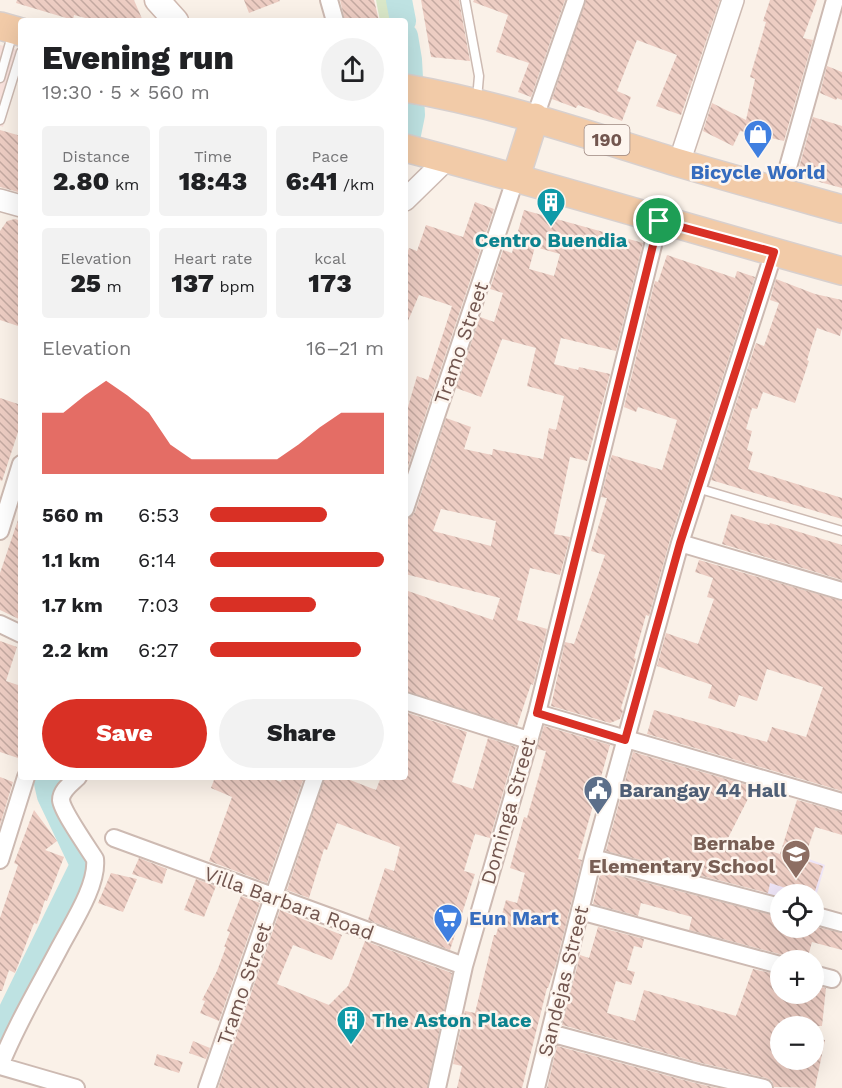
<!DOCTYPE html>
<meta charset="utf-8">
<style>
body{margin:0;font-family:"Work Sans",sans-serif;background:#f2f2f2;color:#202124;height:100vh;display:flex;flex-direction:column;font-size:22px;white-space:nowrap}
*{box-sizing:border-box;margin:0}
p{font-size:20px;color:#757577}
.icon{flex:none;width:33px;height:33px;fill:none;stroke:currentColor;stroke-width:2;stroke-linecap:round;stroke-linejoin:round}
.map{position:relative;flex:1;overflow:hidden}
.panel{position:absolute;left:18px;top:18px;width:390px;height:762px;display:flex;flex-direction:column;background:#fff;border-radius:6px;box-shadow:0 6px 24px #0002}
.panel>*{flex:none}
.tools{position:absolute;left:770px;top:884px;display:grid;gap:12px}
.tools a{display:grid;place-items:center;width:54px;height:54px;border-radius:50%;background:#fff;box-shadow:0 6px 24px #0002;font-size:30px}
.pin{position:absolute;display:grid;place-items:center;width:51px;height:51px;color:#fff;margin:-26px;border:3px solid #fff;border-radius:50%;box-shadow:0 2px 6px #0007}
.round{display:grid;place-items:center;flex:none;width:63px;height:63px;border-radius:32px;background:#f2f2f2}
.head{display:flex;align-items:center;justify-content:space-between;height:102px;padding:0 24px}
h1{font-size:33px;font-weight:800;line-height:45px}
.metrics{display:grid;grid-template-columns:repeat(3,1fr);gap:9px;height:102px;padding:6px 24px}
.metrics div{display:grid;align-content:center;border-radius:6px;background:#f2f2f2;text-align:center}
.metrics b{font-size:26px;font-weight:800}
.metrics small{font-size:16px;font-weight:400}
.metrics p{font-size:16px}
.chart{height:168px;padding:12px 24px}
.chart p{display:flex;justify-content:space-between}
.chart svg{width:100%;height:108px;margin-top:6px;fill:#d93025;opacity:.7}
.button{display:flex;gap:12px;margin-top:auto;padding:12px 24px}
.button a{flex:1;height:69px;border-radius:36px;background:#d93025;color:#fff;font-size:24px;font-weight:800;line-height:69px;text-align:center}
.button a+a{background:#f2f2f2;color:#202124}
ul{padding:0 24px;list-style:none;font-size:20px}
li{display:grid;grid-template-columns:96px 72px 1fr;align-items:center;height:45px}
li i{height:15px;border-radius:8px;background:#d93025}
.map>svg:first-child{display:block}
.commercial{fill:#f9e2dd}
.education{fill:#eee5f7}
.grass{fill:url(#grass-tufts)}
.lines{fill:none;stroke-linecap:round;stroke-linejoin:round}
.river{stroke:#bee2e2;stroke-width:26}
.building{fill:url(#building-back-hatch);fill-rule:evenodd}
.service-casing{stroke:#cdbab2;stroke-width:11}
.minor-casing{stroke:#cdbab2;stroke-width:20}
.tertiary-casing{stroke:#cdbab2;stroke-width:24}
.secondary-casing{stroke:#d0b9b0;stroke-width:27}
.primary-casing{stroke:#d8d0ce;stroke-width:30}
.service{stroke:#fff;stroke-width:8}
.minor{stroke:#fff;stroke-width:16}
.tertiary{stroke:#fff;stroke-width:21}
.secondary{stroke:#fff;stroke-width:24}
.primary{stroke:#f2cba8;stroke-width:27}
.route-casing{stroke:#fff;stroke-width:12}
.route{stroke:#d93025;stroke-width:8}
.labels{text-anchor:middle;stroke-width:5;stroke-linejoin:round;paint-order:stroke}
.shield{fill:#fdf5ee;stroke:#9c867f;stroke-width:1.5}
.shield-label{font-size:18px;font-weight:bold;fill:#72564f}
.shop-label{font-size:20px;font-weight:bold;fill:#366cbe;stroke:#fdf5ee}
.culture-label{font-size:20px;font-weight:bold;fill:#0d838f;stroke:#fdf5ee}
.street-label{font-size:20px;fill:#72564f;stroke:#fdf5ee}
.service-label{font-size:20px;font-weight:bold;fill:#4e5e75;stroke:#fdf5ee;text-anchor:start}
.education-label{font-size:20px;font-weight:bold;fill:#785e54;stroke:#fdf5ee;text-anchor:end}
</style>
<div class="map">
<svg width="842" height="1088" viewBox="0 0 842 1088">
<defs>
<pattern id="grass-tufts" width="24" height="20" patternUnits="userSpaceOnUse" patternTransform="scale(1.5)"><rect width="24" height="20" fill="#d9e7c8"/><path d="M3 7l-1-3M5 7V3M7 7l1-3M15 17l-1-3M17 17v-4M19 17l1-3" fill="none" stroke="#b4bea5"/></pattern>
<pattern id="building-back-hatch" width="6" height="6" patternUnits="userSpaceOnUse" patternTransform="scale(1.5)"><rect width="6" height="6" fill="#edcdc3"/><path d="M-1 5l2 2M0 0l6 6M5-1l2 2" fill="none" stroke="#c4a9a1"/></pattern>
</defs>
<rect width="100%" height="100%" fill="#faf1e8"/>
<!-- commercial -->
<path class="commercial" d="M0 45 21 51V68L3 127 0 126Z"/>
<!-- education -->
<path class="education" d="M782 849 825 865 813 907V894H780V904L764 899Z"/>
<!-- grass -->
<path class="grass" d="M376 0H391L395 21H380Z"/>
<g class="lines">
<!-- river -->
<path class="river" d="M399 0 403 21
M405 36 409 60 412 115 405 149
M0 1039 7 1020 83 865 50 796 47 783 51 777"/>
</g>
<!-- building -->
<path class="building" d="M17 0H134L143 21H97L74 15 73 20 16 3Z
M244 0H279L280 1 249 13Z
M340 0H374L379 21H345Z
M421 0H459L470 61 431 57Z
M474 0H565L531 97 518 92 529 63 496 52 508 15 473 2Z
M586 0H720L681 115 656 106 677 55 637 40 617 91 631 97 622 121 578 105 576 108 552 99Z
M770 0H817L803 38 813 40 784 141 740 131 733 146 703 131 712 103 746 120 755 79 750 77 766 22 763 21Z
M827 66 842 72V100L837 98 836 100 820 93Z
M813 117 842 126V188L801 177 798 171Z
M0 130 21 136V182L18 192 0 187Z
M475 202 494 209 405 476V417L412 393 417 376 428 380 452 306 419 295 405 328V259L409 248 417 251 426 225 463 237Z
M524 210 643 243 616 351 561 338 554 364 578 370 579 367 610 374 587 461 570 457 554 534 570 537 560 575 530 568 517 620 547 629 533 685 531 684 517 726 405 691V590L493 620 500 598 405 574V519L411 517 415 512 446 418 471 427 464 449 492 455 493 449 543 459 549 428 556 430 564 396 527 386 536 348 502 339 481 397 456 388 480 317 494 322 503 293 490 289 503 250 512 253ZM535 247 560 254 554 276 529 269ZM441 509 496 521 491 546 433 531Z
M15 219 21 221V327L0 320V231L7 221Z
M667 255 735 278 737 271 755 277 670 540 649 616 646 615 634 658 636 659 621 708 623 711 620 719 610 723 551 706 565 642 574 644 605 555 591 551 607 498 601 497 612 455 662 470 677 420 638 407 636 412 624 407 655 281 658 282Z
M776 279 815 294 842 300V328L840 336 817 328 807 360 809 361 795 403 763 392 757 409 752 408 746 429 752 431 747 450 753 452 748 469 842 498V519L711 480 756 343 764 346 779 303 770 300Z
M0 398 21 405V430L19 429 2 481 0 480Z
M731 514 757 522 769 525 770 523 842 545V580L722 544Z
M19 517 21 518V620L0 610V573Z
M699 560 842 601V791L647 734 654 710 767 742 772 727 806 737 823 687 767 669 757 701 739 695 735 707 708 698 712 685 657 666 666 633 698 644 714 599 707 597 713 578 695 572Z
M0 641 17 647 6 681 21 686V759L0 752Z
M405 712 467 732 452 782 473 789 488 738 516 747 490 838 475 834 464 871 475 874 450 950 368 920 385 868 394 871 400 847 337 823 327 850 324 849 309 898 287 890 325 777H351L350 780 376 790 381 777H405Z
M544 726 610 745 578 859 582 860 556 964 548 988H547L522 1088H457L462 1066 453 1064 465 1011 475 1013 494 935H496L506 900 517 903 525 873 510 868 524 817 527 818 546 751 537 749Z
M633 752 754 787 728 838 780 854 797 800 842 812V835L815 827 804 860 823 866 814 894H791L792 890 770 883 768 893 606 851Z
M0 777 13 782 0 825Z
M215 777H268L281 782 283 777H304L267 883 209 861 232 797 211 788Z
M34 810 57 841 45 850 64 857 47 901 45 900 37 924 34 923 15 973 9 970 2 991H0V918L18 865 14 863Z
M139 858 167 869 162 884 132 874Z
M601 871 780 917V927L813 926 842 933V950L812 942 807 960H789L783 955 689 930 692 917 641 903 638 916 593 904Z
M111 873 137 879 123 912 98 903Z
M196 879 216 886 204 917 184 910Z
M241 896 260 903 219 1021 200 1013 205 1001 202 1000 217 971 226 947H224L230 932 227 931Z
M280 910 342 935 332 960 293 945 277 984 329 1005 348 986 365 941 452 973 427 1088H218Z
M598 927 644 939 642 948 634 946 627 970 635 972 631 985 616 981 607 1013 635 1021 644 990 736 1016 753 969 780 975V993H813V985L826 988 822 1026H780V1059H813V1037L825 1040 815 1088 774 1087 772 1081 766 1078 701 1063 562 1025 580 955 589 958Z
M193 1041 210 1048 206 1059 189 1053Z
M557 1046 695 1083 717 1088H547Z
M157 1054 183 1062 179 1073 154 1065Z"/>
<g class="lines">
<!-- service casing -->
<g class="service-casing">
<path id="service" d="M465 0 479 76 477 99
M0 78 13 32
M0 120 21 52
M697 488 842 531"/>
</g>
<!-- minor casing -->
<g class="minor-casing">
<path id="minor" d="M329 0 335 21
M535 117 576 0
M781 192 835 0
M405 509 516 177
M0 531 21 464
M680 543 842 591
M0 624 21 634
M405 701 528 740
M537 713 842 802
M114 838 464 966
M593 858 780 907
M0 860 26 777
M580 911 780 965
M813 915 842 923
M813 974 832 979
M550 1033 698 1073 764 1088
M0 1066C16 1025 39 987 60 947 72 924 98 885 95 859 88 848 62 811 61 800 61 790 72 783 78 777
M0 1066 76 1088
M207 1088 315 777
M437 1088 464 966 537 713 659 221
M536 1088 593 858 680 543 774 252"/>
</g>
<!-- tertiary casing -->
<g class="tertiary-casing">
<path id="tertiary" d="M679 163 733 0
M0 200 21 206
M405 200 447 159"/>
</g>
<!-- secondary casing -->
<g class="secondary-casing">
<path id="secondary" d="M157 0 176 21"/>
</g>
<!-- primary casing -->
<g class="primary-casing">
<path id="primary" d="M0 26 21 32
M405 88C499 104 588 135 679 163 733 179 788 194 842 209
M405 148C551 186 696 231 842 271
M516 177 535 117"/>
</g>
<!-- service -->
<use href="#service" class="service"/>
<!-- minor -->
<use href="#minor" class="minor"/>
<!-- tertiary -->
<use href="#tertiary" class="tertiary"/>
<!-- secondary -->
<use href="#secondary" class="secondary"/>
<!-- primary -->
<use href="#primary" class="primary"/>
</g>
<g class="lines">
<!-- route casing -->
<g class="route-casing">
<path id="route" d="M659 221 774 252 680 543 625 740 537 713Z"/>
</g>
<!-- route -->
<use href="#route" class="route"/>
</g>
<!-- icons -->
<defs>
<g id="shop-pin" transform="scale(1.5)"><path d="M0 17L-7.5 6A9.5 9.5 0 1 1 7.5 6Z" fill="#3f7fe0" stroke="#fdf5ee"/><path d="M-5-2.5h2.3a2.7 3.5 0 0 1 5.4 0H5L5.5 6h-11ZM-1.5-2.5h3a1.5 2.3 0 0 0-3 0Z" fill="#fff"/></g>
<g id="building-pin" transform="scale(1.5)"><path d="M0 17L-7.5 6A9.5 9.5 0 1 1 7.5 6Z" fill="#0f9aa8" stroke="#fdf5ee"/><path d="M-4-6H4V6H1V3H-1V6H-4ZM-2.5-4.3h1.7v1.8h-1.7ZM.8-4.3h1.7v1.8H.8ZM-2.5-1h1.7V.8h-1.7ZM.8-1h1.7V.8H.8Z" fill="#fff"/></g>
<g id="civic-pin" transform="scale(1.5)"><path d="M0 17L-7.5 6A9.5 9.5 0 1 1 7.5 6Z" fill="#5c6f8a" stroke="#fdf5ee"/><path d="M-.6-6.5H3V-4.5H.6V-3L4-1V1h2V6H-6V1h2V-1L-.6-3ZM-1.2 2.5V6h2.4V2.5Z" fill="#fff"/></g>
<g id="school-pin" transform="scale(1.5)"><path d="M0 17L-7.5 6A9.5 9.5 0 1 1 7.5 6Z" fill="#8d6e63" stroke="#fdf5ee"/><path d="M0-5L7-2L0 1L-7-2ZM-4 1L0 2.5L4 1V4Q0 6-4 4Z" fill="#fff"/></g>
<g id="supermarket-pin" transform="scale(1.5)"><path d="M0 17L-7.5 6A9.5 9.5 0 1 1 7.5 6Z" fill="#3f7fe0" stroke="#fdf5ee"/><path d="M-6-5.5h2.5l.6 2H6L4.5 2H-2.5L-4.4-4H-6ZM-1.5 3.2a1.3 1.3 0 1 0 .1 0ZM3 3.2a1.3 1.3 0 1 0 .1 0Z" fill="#fff"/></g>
</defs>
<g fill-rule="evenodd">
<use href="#shop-pin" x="758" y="134"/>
<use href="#building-pin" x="551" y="202"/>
<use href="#civic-pin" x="598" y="790"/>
<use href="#school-pin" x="796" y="854"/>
<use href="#supermarket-pin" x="448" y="918"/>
<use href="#building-pin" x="351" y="1020"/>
</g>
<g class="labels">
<!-- shield labels -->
<rect class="shield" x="584.5" y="125" width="45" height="30" rx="4.5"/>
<g class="shield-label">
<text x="607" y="146">190</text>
</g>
<!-- shop labels -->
<g class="shop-label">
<text x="758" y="179">Bicycle World</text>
<text x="469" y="925" text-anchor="start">Eun Mart</text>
</g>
<!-- culture labels -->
<g class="culture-label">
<text x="551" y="247">Centro Buendia</text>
<text x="372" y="1027" text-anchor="start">The Aston Place</text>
</g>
<!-- street labels -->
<g class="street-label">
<text transform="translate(461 343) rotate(-71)" y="7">Tramo Street</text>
<text transform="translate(508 811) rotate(-74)" y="7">Dominga Street</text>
<text transform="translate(289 903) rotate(20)" y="7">Villa Barbara Road</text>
<text transform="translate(563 981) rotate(-76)" y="7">Sandejas Street</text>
<text transform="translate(244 984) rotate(-71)" y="7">Tramo Street</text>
</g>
<!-- service labels -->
<g class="service-label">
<text x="619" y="797">Barangay 44 Hall</text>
</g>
<!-- education labels -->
<g class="education-label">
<text x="775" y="850">Bernabe<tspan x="775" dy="23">Elementary School</tspan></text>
</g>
</g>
</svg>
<div class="tools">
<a><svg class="icon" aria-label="locate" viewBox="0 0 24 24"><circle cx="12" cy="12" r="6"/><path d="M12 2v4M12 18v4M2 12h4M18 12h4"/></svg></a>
<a>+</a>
<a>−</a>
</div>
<div class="pin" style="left:659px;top:221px;background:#1e9e55"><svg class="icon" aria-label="arrive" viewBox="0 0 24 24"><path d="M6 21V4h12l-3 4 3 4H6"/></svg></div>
<section class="panel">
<div class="head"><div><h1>Evening run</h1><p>19:30 · 5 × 560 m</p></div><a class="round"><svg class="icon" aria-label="share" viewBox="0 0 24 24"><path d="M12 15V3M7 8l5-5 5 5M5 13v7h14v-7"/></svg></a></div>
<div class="metrics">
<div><p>Distance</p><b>2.80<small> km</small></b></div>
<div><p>Time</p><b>18:43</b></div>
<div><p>Pace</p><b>6:41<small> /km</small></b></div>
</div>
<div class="metrics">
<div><p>Elevation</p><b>25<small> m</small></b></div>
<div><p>Heart rate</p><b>137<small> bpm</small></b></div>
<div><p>kcal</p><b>173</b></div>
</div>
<div class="chart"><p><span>Elevation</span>16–21 m</p>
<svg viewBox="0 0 160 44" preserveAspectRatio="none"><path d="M0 44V19L10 19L20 12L30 6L40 12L50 19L60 32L70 38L80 38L90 38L100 38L110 38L120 32L130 25L140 19L150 19L160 19V44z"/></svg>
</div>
<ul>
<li><b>560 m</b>6:53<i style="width:67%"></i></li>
<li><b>1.1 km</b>6:14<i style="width:100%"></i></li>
<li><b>1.7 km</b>7:03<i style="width:61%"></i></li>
<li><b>2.2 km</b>6:27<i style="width:87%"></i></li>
</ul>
<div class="button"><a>Save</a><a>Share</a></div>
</section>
</div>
